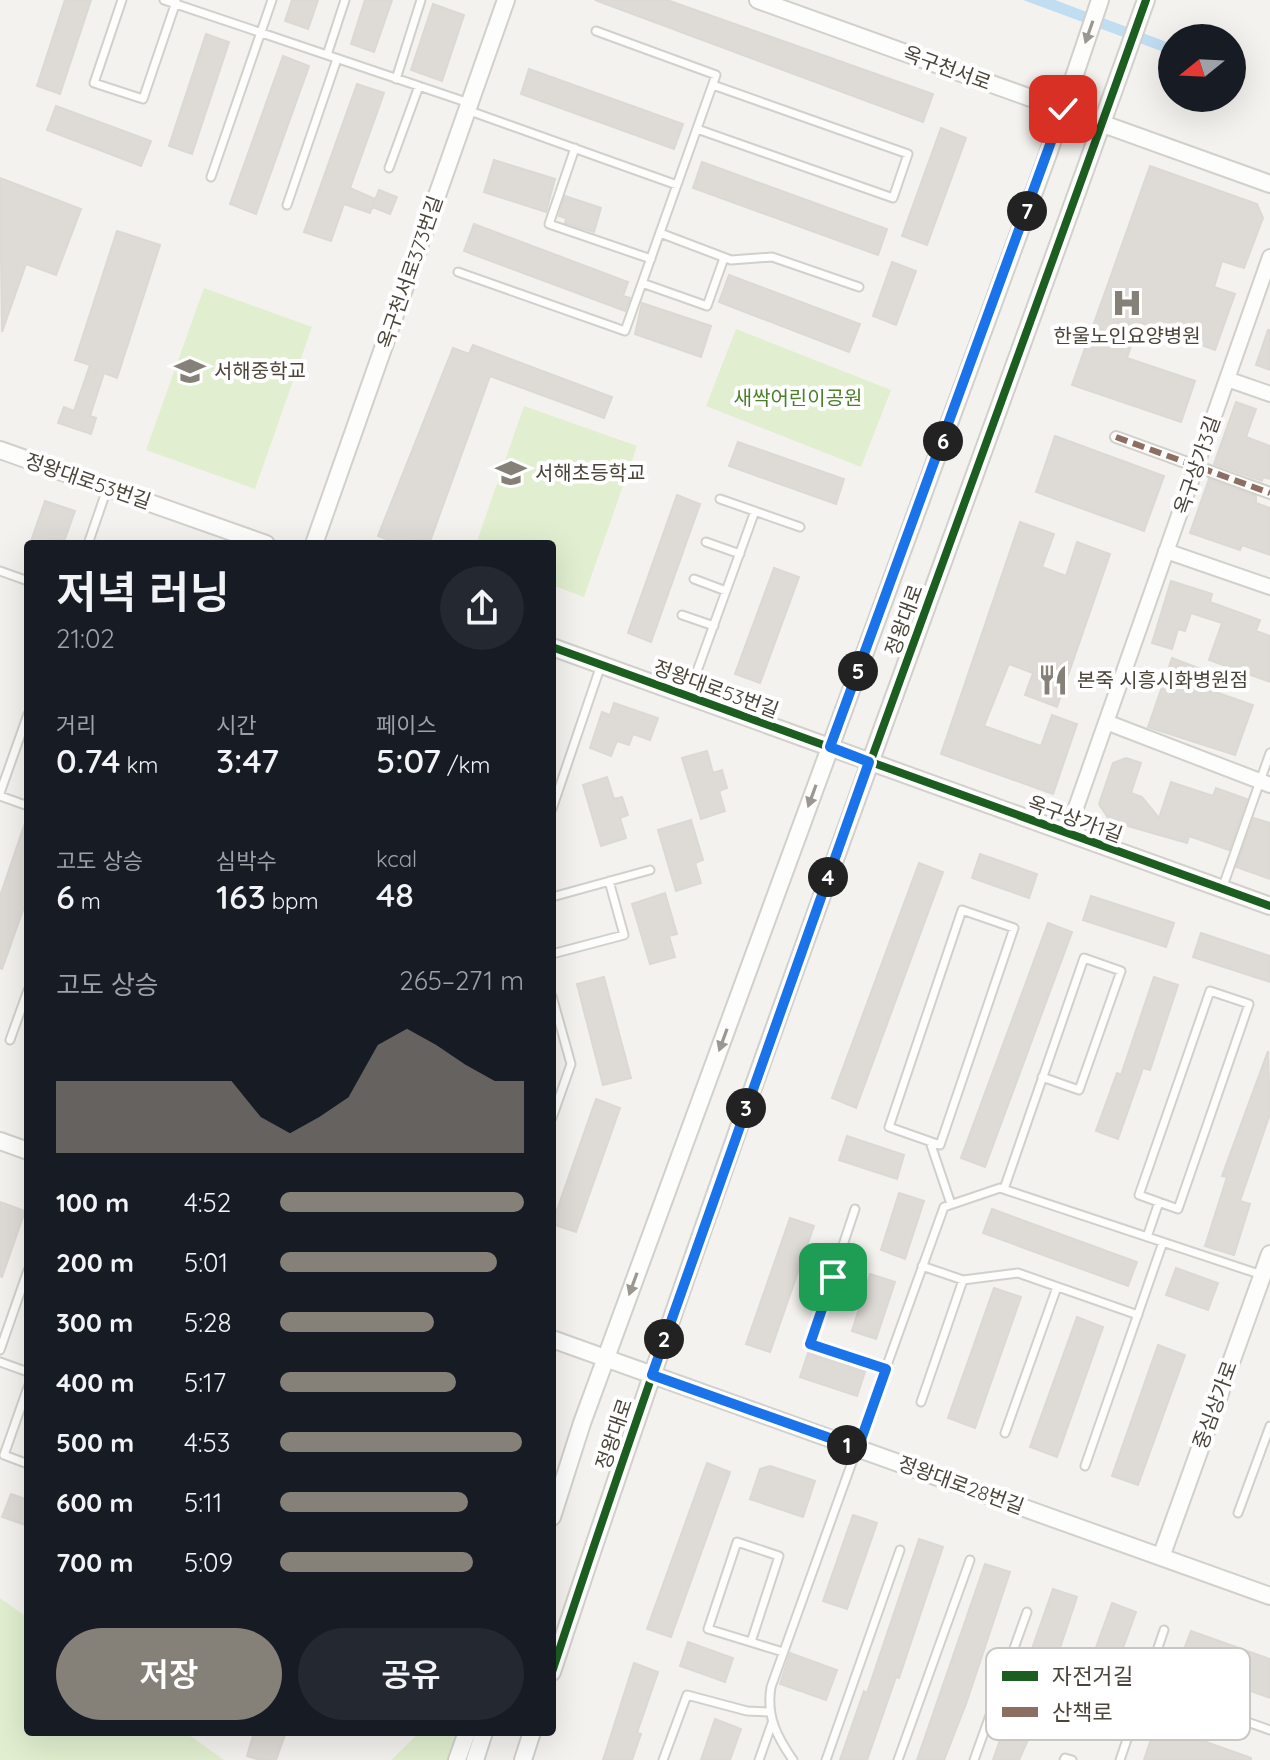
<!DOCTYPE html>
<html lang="ko">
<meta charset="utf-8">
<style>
body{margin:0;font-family:Quicksand,"Noto Sans KR",sans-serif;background:#242831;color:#f1f3f6;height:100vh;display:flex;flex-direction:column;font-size:30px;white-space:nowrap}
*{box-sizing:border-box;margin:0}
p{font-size:26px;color:#9ea1a6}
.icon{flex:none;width:44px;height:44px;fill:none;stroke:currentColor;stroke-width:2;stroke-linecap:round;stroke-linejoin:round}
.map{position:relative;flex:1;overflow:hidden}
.drawer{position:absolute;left:24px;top:540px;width:532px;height:1196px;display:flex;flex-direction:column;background:#171b24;border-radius:8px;box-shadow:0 8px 32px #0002}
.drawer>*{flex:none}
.needle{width:52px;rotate:252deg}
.controls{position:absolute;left:1158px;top:24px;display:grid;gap:16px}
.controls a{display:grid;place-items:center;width:88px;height:88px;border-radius:50%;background:#171b24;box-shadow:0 8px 32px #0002;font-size:40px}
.pin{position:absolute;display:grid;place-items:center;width:68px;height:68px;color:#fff;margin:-34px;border-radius:16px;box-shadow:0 4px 12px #0006}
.km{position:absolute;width:40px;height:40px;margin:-20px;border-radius:50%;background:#222;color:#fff;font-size:22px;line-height:40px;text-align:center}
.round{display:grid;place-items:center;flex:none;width:84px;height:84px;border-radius:42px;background:#242831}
.head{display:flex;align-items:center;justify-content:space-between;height:136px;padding:0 32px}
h1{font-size:44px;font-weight:600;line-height:60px}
.figures{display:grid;grid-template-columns:repeat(3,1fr);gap:12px;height:136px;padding:8px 32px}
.figures div{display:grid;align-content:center}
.figures b{font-size:34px;font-weight:600}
.figures small{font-size:22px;font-weight:400}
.figures p{font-size:22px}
.chart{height:224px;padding:16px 32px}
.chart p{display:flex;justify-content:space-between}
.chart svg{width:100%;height:144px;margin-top:8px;fill:#868178;opacity:.7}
.button{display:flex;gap:16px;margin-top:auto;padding:16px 32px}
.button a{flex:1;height:92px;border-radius:48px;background:#868178;color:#fff;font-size:32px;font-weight:600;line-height:92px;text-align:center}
.button a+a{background:#242831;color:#f1f3f6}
ul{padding:0 32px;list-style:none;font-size:26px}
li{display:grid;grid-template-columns:128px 96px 1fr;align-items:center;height:60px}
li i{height:20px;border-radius:10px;background:#868178}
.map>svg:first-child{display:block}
.green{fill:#e1eecf}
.water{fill:#c0ddf1}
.building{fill:#dedbd6;stroke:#dcd9d4;stroke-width:2}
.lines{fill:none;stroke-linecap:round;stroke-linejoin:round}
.service-casing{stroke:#d2d0cb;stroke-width:11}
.pedestrian-casing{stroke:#d2d0cb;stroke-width:14}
.minor-casing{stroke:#d2d0cb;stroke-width:18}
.tertiary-casing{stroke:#d2d0cb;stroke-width:20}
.service{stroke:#fdfdfc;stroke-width:7}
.pedestrian{stroke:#fdfdfc;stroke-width:10}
.minor{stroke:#fdfdfc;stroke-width:14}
.tertiary{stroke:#fdfdfc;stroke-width:16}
.quiet{stroke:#8d6e63;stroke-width:6;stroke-dasharray:12 6;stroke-linecap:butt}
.cycleway-casing{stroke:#fff;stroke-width:13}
.cycleway{stroke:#1b5e20;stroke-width:8}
.oneway{fill:#9b9791}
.route-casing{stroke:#fff;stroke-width:16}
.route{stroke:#1a73e8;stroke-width:10}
.labels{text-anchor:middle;stroke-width:8;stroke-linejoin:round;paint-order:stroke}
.street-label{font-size:20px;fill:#4b4439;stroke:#fff}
.poi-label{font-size:20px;fill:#4b4439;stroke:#fff;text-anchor:start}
.park-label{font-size:20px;fill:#4a7f2a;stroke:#fff}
.key{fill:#fff;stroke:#c9c7c4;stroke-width:2}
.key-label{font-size:22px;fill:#4b4439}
</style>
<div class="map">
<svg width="1270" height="1760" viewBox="0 0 1270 1760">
<rect width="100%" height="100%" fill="#f4f2ee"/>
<!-- green -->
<path class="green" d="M204 288 312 327 255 489 146 450Z
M736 329 891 390 861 467 706 406Z
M524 406 637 446 584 597 552 585V544H476Z
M0 1598 28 1618V1732H185L224 1760H0Z
M420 1732H462L451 1760H391Z"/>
<!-- water -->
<path class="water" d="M1023 0H1055L1172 44V55Z"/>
<!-- building -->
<path class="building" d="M65 0H91L60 94 37 86Z
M292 0H318L308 29 285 21Z
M365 0H392L374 52 351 44Z
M595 0H667L933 94 923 122Z
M433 4 464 15 442 81 411 70Z
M206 34 229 42 192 154 169 146Z
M283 56 309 66 256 214 230 204Z
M529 69 683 124 674 149 521 94Z
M357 84 384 93 350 188 375 199 370 213 344 204 331 241 304 232Z
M56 106 151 141 141 166 47 130Z
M941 128 966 138 927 245 902 236Z
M494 160 555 179 546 212 484 192Z
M702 162 887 229 878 255 693 188Z
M1150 166 1257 204 1263 218 1244 268 1222 261 1214 287 1235 294 1215 350 1139 322 1127 358 1195 381 1181 422 1072 385Z
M0 178 81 209 56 275 26 264 2 332Z
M379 190 397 197 390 214 372 207Z
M565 196 601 208 594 232 565 223 566 218 559 216Z
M474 224 628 282 623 296 630 298 625 311 464 251Z
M117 231 160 245 117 378 104 373 90 416 96 418 91 434 58 423 64 407 74 411 90 365 75 360Z
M892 262 916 271 896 325 873 316Z
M729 275 860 324 849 352 719 302Z
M642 303 711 326 701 357 635 334Z
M1268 330H1270V370L1256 365Z
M473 345 612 397 604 418 490 376 429 544 412 538 410 544H399L378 536 453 348 469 354Z
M1236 402 1256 409 1246 437 1270 446V479L1263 477 1262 481 1214 464Z
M1055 436 1164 476 1144 531 1036 492Z
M738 442 844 479 836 504 729 466Z
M1209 479 1256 496V503L1270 508V555L1242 545 1240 550 1190 533Z
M677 495 700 504 651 642 628 633Z
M45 501 75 511 63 544H30Z
M1020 522 1054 534 1042 567 1066 576 1077 542 1110 554 1057 707 1025 695 1033 673 1009 664 984 726 1041 746 1052 715 1077 724 1053 794 941 754Z
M774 568 799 577 760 683 735 674Z
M1171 581 1212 594 1210 602 1260 620 1256 631 1270 636V682L1209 660 1222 623 1191 613 1185 631 1178 629 1172 649 1152 643Z
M1172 658 1206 671 1201 687 1253 705 1235 755 1148 727Z
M614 703 658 718 650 740 633 734 629 745 617 741 611 756 590 748 602 712 610 715Z
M707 751 713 773 722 770 727 788 719 791 725 811 701 819 682 758Z
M1126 758 1141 763 1131 793 1142 797 1159 818 1171 782 1213 796 1216 788 1247 799 1229 850 1189 836 1187 843 1110 821 1099 804 1113 763Z
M607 777 614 799 622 797 628 815 620 818 626 838 601 846 583 785Z
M1254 818 1270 823V879L1236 867Z
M26 820H28V896L2 969 0 968V896Z
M691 820 703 860 695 863 701 883 676 891 658 830Z
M980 854 1037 874 1029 898 972 878Z
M919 863 943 872 856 1108 832 1098Z
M665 893 677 934 669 936 675 957 650 964 632 904Z
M1091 896 1174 923 1166 947 1083 920Z
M1048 923 1072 932 985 1167 961 1158Z
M1201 933 1270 956V982L1193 957Z
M604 977 631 1078 603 1085 577 984Z
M1154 977 1178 985 1150 1070 1143 1068 1118 1139 1096 1131 1117 1073 1121 1075Z
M1268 1051 1270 1114 1240 1201 1250 1204 1234 1255 1205 1246 1227 1177 1222 1176Z
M596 1099 620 1108 576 1232 552 1224Z
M847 1136 904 1155 897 1179 839 1160Z
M899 1193 924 1201 905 1259 881 1250Z
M0 1202 25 1211 2 1277 0 1276Z
M992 1209 1137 1262 1128 1286 983 1233Z
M790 1218 814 1226 770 1352 746 1344Z
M1176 1268 1218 1283 1208 1310 1166 1295Z
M870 1274 895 1282 876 1339 852 1331Z
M994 1288 1021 1297 975 1428 948 1418Z
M1077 1317 1103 1327 1057 1457 1030 1447Z
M1158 1345 1185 1355 1138 1485 1112 1476Z
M808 1353 865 1372 857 1396 800 1377Z
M707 1463 730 1472 671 1637 647 1629Z
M770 1466 815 1481 803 1517 750 1499 760 1469Z
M11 1494 28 1500V1526L2 1517Z
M853 1515 877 1523 847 1609 823 1601Z
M919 1539 943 1547 899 1678 896 1677 867 1760H840L864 1691 867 1693Z
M985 1564 1010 1572 966 1704 944 1760H917Z
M1053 1589 1077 1597 1033 1729 1019 1760H993Z
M1112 1603 1136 1612 1091 1736 1067 1728Z
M1191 1631 1270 1659V1698L1178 1665Z
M688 1642 733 1658 725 1682 680 1666Z
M790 1653 837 1670 826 1700 780 1684Z
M634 1663 658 1672 637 1733 641 1734 632 1760H603Z
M715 1719 741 1729 730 1760H701Z
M1156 1724 1251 1758V1760H1144Z
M254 1732H286L276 1760H260L247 1756Z"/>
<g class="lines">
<!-- service casing -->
<g class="service-casing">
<path id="service" d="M122 0 94 83 143 99 176 2
M164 0 469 103
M327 55 345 0
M396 79 421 0
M467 110 677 185
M697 129 893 198 908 154 713 85
M575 148 549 224 651 259
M389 168 419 86
M211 177 272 0
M287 205 337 59
M660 233 731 260 772 257 859 287
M458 272 625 331 716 75 596 31
M642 283 707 306 724 258
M720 499 800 527
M706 542 740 554
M88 544 107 489
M0 571 28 581
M694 579 726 591
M682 615 714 626
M688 696 755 511
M0 793 28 714
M0 796 28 806
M552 809 601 665
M1222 889 1270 753
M552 897 650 870
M962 910 1014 928 940 1145 889 1127Z
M552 954 624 935 609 881
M1210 991 1249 1004 1178 1209 1139 1195Z
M552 996 571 1064 552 1118
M10 1040 28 990
M930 1142 951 1204
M1004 1189 1084 958 1121 971 1079 1090 1042 1077
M855 1209 810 1344 886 1369
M1147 1237 1159 1202
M922 1266 963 1280 1018 1273 1138 1315
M0 1350 28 1270
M0 1362 28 1372
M28 1387 4 1455 28 1464
M921 1402 963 1280
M1005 1433 1057 1287
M1085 1466 1163 1242
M1238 1513 1270 1426
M751 1642 779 1556 737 1542 708 1629 783 1652
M1145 1686 1270 1730
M663 1760 687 1695 747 1711 770 1712
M759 1760 772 1723
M793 1760C777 1737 766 1716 771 1687L944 1207 1000 1188 1262 1275
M826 1760 900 1550
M898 1760 970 1560
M974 1760 1027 1612
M1064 1760 1065 1758 1072 1760
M1120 1760 1164 1630"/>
</g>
<!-- pedestrian casing -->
<g class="pedestrian-casing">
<path id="pedestrian" d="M1116 437 1270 493"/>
</g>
<!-- minor casing -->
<g class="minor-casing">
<path id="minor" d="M1227 379 1270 394
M1166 551 1270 587
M1106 722 1270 785
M1067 833 1270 257"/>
</g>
<!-- tertiary casing -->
<g class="tertiary-casing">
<path id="tertiary" d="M758 0 1270 184
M0 450 266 544
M314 544 506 0
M552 647 1270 906
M0 1141 28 1151
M552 1339 1270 1596
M552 1517 582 1423 1048 154 1100 0
M1161 1557 1270 1254
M552 1672C737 1110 948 557 1146 0
M457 1760 467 1732
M475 1760 484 1732
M523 1760 532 1732"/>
</g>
<!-- service -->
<use href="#service" class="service"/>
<!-- pedestrian -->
<use href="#pedestrian" class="pedestrian"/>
<!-- minor -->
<use href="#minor" class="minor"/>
<!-- tertiary -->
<use href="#tertiary" class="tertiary"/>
<!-- quiet -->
<path class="quiet" d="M1116 437 1270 493"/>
<!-- cycleway casing -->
<g class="cycleway-casing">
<path id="cycleway" d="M552 647 1270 906
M552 1672C737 1110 948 557 1146 0"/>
</g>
<!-- cycleway -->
<use href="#cycleway" class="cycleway"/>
</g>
<!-- one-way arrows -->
<defs><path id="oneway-solid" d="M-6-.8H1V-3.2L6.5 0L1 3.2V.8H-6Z" transform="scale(2)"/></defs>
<g class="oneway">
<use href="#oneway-solid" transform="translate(1089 32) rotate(109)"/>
<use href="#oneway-solid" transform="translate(812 796) rotate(110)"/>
<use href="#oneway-solid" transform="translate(723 1040) rotate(110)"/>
<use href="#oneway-solid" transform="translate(633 1284) rotate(110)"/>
</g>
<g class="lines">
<!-- route casing -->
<g class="route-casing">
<path id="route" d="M833 1277 810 1344 886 1369 858 1448 652 1375 869 762 830 747 1063 109"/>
</g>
<!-- route -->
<use href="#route" class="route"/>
</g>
<!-- icons -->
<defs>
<g id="hospital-bare" transform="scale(2.4)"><path d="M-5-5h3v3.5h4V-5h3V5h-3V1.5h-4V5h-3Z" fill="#868178" stroke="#fff" stroke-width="2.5" paint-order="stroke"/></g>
<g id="school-bare" transform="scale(2.4)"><path d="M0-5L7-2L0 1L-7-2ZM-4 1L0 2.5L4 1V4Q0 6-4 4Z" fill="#868178" stroke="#fff" stroke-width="2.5" paint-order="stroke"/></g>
<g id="restaurant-bare" transform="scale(2.4)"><path d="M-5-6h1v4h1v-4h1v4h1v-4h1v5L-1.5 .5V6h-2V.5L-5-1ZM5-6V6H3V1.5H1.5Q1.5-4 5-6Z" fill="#868178" stroke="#fff" stroke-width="2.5" paint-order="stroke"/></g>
</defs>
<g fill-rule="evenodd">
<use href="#hospital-bare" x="1127" y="303"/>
<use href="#school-bare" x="190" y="371"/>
<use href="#school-bare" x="511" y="473"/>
<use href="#restaurant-bare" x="1053" y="680"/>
</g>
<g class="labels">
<!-- street labels -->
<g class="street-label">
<text transform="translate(947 68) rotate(20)" y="7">옥구천서로</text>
<text transform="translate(410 272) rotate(-71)" y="7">옥구천서로373번길</text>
<text transform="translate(1197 465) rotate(-71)" y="7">옥구상가3길</text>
<text transform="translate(88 481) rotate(19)" y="7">정왕대로53번길</text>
<text transform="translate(904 620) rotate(-70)" y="7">정왕대로</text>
<text transform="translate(716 689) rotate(20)" y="7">정왕대로53번길</text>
<text transform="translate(1075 819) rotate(20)" y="7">옥구상가1길</text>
<text transform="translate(1215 1405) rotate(-70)" y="7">중심상가로</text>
<text transform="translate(614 1434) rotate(-71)" y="7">정왕대로</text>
<text transform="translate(961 1485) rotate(20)" y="7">정왕대로28번길</text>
</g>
<!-- poi labels -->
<g class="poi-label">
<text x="1127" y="343" text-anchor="middle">한울노인요양병원</text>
<text x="214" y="378">서해중학교</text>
<text x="535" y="480">서해초등학교</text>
<text x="1077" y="687">본죽 시흥시화병원점</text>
</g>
<!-- park labels -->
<g class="park-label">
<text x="798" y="405">새싹어린이공원</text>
</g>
</g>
<!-- legend -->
<rect x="986" y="1648" width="264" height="92" rx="12" class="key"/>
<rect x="1002" y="1671" width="36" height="10" fill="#1b5e20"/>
<rect x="1002" y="1707" width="36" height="10" fill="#8d6e63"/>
<g class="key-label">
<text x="1052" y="1684">자전거길</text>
<text x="1052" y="1720">산책로</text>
</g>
</svg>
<div class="controls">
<a><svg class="needle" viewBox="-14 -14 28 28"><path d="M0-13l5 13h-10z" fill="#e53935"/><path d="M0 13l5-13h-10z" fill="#9ea1a6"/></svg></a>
</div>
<div class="pin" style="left:833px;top:1277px;background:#1e9e55"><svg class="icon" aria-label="arrive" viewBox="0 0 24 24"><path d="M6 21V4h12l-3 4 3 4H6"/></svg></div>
<div class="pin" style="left:1063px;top:109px;background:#d93025"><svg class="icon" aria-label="check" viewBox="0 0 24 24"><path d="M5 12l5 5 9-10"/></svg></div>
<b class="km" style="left:847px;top:1445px">1</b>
<b class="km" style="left:664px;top:1339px">2</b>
<b class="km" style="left:746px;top:1108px">3</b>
<b class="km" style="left:828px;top:877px">4</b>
<b class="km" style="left:858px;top:671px">5</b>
<b class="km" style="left:943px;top:441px">6</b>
<b class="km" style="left:1027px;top:211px">7</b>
<section class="drawer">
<div class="head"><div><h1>저녁 러닝</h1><p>21:02</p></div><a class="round"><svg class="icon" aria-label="share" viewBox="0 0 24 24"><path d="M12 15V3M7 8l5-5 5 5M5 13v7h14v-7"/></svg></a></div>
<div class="figures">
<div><p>거리</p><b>0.74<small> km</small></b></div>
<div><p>시간</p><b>3:47</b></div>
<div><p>페이스</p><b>5:07<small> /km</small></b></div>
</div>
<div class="figures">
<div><p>고도 상승</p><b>6<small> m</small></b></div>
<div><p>심박수</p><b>163<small> bpm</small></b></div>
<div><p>kcal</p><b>48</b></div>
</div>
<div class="chart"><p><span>고도 상승</span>265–271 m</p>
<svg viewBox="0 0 160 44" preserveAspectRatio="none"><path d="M0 44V22L10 22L20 22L30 22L40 22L50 22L60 22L70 33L80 38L90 33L100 27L110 11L120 6L130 11L140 17L150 22L160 22V44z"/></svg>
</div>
<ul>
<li><b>100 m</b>4:52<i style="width:100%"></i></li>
<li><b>200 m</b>5:01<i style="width:89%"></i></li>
<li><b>300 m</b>5:28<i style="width:63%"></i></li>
<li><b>400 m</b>5:17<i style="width:72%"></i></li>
<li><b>500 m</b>4:53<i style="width:99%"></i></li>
<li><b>600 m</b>5:11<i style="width:77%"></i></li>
<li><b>700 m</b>5:09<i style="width:79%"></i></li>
</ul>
<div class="button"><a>저장</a><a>공유</a></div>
</section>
</div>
